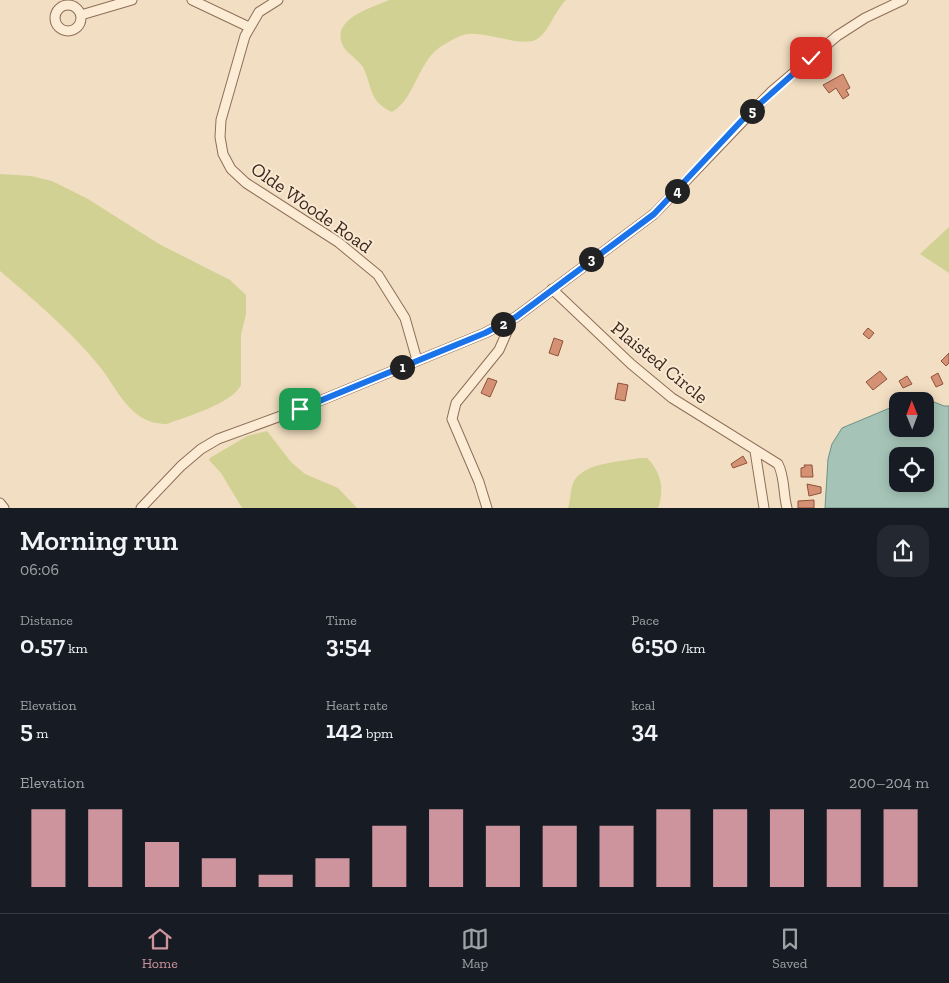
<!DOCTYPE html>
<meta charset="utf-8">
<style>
body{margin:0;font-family:"Zilla Slab",serif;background:#242831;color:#f1f3f6;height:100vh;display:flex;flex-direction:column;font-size:19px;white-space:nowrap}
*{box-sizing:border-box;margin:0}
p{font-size:16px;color:#9ea1a6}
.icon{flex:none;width:28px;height:28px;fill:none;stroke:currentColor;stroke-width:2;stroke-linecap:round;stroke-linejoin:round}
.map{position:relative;height:508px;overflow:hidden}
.drawer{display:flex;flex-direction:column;background:#171b24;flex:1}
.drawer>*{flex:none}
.needle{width:32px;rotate:359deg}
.buttons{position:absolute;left:889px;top:392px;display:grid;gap:10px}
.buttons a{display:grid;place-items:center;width:45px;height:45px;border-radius:10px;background:#171b24;box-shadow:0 2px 12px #0003;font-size:25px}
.pin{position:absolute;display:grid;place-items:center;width:42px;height:42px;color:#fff;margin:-21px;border-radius:10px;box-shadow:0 2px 8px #0006}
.km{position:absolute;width:25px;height:25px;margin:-12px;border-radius:50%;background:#222;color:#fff;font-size:14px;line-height:25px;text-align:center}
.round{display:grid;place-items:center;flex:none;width:52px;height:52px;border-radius:15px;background:#242831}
.summary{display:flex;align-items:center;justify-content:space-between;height:85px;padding:0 20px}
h1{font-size:28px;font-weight:600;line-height:38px}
.stats{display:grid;grid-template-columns:repeat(3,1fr);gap:8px;height:85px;padding:5px 20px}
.stats div{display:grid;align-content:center}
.stats b{font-size:25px;font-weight:600}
.stats small{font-size:14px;font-weight:400}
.stats p{font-size:14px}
.chart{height:140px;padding:10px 20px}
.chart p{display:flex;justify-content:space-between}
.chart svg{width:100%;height:90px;margin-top:5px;stroke:#cd949d;stroke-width:6}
.dock{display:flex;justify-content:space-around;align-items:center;height:70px;border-top:1px solid #363941;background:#171b24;font-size:14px;color:#9ea1a6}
.dock a{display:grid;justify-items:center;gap:2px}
.dock .selected{color:#cd949d}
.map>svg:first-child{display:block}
.green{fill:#d1d194}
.water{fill:#a5c4b7;stroke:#6a9384;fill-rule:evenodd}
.building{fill:#d49174;stroke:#8f523b}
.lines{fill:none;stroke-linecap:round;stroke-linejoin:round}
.minor-casing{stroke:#8e6e57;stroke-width:11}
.minor{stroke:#fcecd6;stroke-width:9}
.route-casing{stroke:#fff;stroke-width:10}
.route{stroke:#1a73e8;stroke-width:6}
.labels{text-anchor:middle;stroke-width:4;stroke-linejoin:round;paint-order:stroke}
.street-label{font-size:19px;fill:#3c281d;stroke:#f9e9d2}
</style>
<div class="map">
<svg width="949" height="508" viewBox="0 0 949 508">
<rect width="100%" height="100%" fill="#f2dec2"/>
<!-- green -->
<path class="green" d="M389 0H566C554 12 549 32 537 39 523 48 488 32 469 34 462 34 452 40 445 44 417 59 417 97 392 112 369 101 373 90 364 69 360 60 348 55 343 46 330 19 371 8 389 0Z
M0 174 31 176 52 181 88 199 159 244 230 280 246 295V314L241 335V385C233 403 186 417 167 424 158 424 149 422 141 417 123 406 113 383 100 367 74 334 32 298 0 271Z
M949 227V273L920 254Z
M267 431 291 462 305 474 338 488 357 508H242L221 473 209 460 210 458 247 436Z
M640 458H647C661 472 665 489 658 508H568C571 499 570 490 574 481 585 462 621 462 640 458Z"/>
<!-- water -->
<path class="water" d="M919 396 944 406H949V508H825L828 459 832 444 842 428 897 405 898 429H925V401H906ZM898 456H925V484H898Z"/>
<!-- building -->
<path class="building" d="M843 74 850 88 846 90 849 95 843 99 836 88 829 93 823 85Z
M868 328 874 333 869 339 863 334Z
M554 338 563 341 558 356 549 353Z
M949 353V363L946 366 941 361Z
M880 371 887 379 873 390 866 382Z
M938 373 943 384 936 387 931 377Z
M907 376 912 384 903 388 899 381Z
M488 378 497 381 490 397 481 393Z
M618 383 628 385 625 401 615 399Z
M743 456 747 463 733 468 731 464Z
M804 465H812L813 477H801V468L805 467Z
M807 484 821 487V493L809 496Z
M814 500V508H798V501Z"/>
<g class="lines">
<!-- minor casing -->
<g class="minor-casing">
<path id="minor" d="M192 0 249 27
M278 0 259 12 245 36 221 120 220 137 223 154 231 169 246 183 338 242 378 275 405 318 417 360
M55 18a13 13 0 1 1 26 0a13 13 0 1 1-26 0Z
M81 15 132 0
M552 289 631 364 672 398 778 464C785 477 783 494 787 508
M755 451 764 508
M0 503 4 508
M141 508 181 466 201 449 218 439 300 409 485 333 516 317 654 214 771 92 837 36 865 18 903 0
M487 508 479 482 452 419 456 403 499 350 507 332 508 321"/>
</g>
<!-- minor -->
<use href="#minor" class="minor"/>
</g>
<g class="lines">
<!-- route casing -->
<g class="route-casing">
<path id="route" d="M300 409 485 333 516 317 654 214 746 116 811 58"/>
</g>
<!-- route -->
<use href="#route" class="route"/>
</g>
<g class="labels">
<!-- street labels -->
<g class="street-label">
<text transform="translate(312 207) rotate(35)" y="7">Olde Woode Road</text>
<text transform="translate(660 362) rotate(39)" y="7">Plaisted Circle</text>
</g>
</g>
</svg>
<div class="buttons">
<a><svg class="needle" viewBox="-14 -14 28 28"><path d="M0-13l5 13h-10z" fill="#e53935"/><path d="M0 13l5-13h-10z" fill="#9ea1a6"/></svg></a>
<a><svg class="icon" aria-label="locate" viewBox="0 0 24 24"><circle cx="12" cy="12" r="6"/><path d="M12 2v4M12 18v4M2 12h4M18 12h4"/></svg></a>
</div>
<div class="pin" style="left:300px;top:409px;background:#1e9e55"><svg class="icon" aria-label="arrive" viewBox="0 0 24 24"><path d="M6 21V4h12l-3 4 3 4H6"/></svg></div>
<div class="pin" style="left:811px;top:58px;background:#d93025"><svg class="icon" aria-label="check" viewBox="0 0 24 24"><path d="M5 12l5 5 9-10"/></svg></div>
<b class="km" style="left:402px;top:367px">1</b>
<b class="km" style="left:503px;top:324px">2</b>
<b class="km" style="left:591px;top:259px">3</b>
<b class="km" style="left:677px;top:191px">4</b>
<b class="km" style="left:752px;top:111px">5</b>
</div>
<section class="drawer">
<div class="summary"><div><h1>Morning run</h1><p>06:06</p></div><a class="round"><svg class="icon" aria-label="share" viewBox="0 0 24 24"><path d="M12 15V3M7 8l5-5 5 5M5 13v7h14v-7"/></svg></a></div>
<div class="stats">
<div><p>Distance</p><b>0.57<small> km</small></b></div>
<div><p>Time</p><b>3:54</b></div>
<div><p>Pace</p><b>6:50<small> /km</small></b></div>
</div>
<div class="stats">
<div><p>Elevation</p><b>5<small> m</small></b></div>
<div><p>Heart rate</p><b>142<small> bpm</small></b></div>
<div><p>kcal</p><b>34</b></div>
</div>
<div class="chart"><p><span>Elevation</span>200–204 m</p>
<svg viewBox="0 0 160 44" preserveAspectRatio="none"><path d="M5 44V6M15 44V6M25 44V22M35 44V30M45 44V38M55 44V30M65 44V14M75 44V6M85 44V14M95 44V14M105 44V14M115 44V6M125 44V6M135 44V6M145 44V6M155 44V6"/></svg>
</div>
</section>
<nav class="dock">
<a class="selected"><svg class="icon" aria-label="home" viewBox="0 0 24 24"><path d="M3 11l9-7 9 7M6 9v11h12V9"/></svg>Home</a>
<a><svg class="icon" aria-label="map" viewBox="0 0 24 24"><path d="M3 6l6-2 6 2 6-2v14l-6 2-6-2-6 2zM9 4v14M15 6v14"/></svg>Map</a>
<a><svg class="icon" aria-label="saved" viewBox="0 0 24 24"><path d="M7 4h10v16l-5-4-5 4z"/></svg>Saved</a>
</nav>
